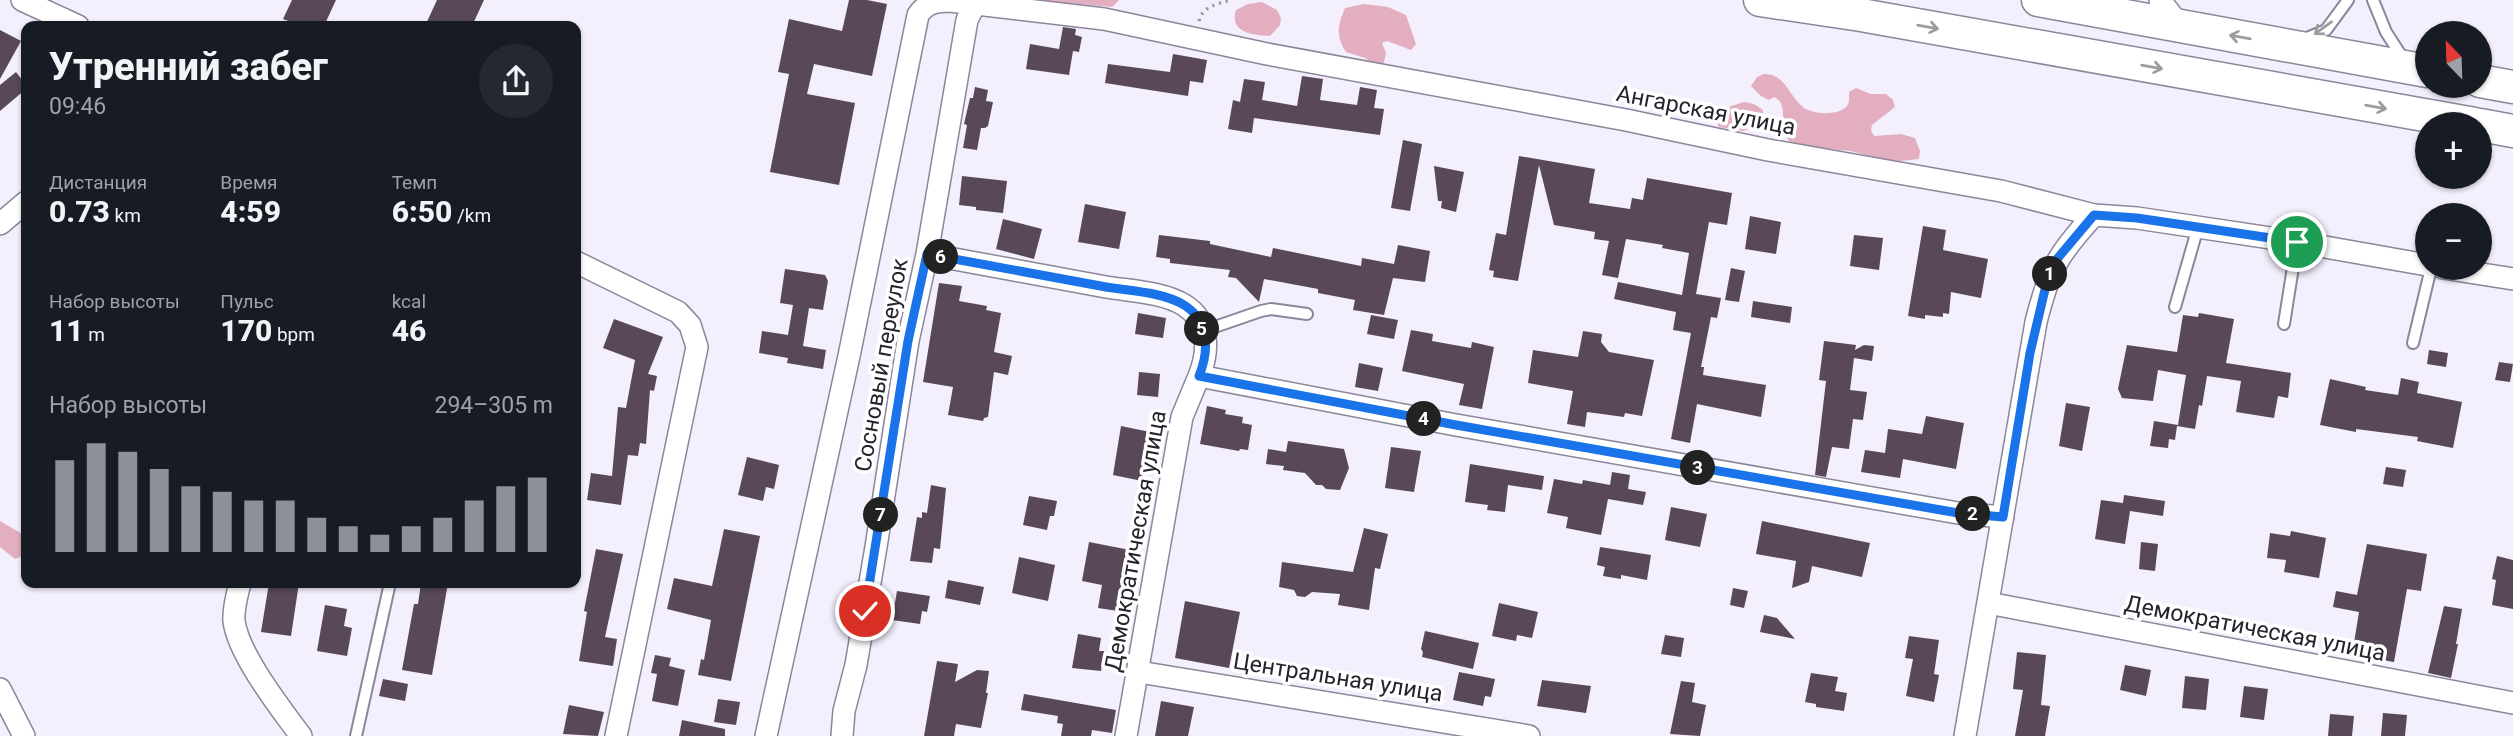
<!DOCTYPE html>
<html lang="ru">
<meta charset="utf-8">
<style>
body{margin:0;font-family:Roboto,sans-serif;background:#242831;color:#f1f3f6;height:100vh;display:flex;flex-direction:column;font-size:26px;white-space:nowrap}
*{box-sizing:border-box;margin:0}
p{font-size:23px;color:#9ea1a6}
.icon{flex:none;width:38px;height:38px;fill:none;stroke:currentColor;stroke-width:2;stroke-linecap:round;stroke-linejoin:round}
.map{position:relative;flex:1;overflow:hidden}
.drawer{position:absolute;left:21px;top:21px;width:560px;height:567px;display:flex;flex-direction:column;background:#171b24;border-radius:14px;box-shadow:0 2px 5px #0004}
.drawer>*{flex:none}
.needle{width:46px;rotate:337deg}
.buttons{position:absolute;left:2415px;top:21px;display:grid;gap:14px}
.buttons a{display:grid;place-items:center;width:77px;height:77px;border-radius:50%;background:#171b24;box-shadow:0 2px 5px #0004;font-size:35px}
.pin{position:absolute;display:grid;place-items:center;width:60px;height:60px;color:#fff;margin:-30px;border:4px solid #fff;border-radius:50%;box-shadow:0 2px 7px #0007}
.km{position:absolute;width:35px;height:35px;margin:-18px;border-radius:50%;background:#222;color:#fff;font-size:19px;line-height:35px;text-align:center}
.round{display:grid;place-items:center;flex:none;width:74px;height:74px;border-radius:37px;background:#242831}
.overview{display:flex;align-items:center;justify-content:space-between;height:119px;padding:0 28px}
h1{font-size:38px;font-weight:800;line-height:52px}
.metrics{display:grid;grid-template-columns:repeat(3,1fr);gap:10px;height:119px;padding:7px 28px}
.metrics div{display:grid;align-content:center}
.metrics b{font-size:30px;font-weight:800}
.metrics small{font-size:19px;font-weight:400}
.metrics p{font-size:19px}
.chart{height:196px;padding:14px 28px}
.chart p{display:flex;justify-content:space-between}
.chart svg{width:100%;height:126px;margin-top:7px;stroke:#8c9099;stroke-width:6}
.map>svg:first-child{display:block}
.green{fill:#e3afc0}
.building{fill:#594958}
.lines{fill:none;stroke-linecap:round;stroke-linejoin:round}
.lane-casing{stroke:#8b869b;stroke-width:14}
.street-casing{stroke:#8b869b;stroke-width:24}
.primary-casing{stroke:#8b869b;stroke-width:35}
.path{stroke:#95929d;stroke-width:3.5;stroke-dasharray:2 5;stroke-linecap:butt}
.lane{stroke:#fff;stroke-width:10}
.street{stroke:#fff;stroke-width:21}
.primary{stroke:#fff;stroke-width:32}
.oneway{stroke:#9d9ca0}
.route-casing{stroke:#fff;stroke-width:14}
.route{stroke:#1a73e8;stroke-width:9}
.labels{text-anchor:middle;stroke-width:7;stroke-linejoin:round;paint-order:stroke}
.street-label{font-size:23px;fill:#25232b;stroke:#fff}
</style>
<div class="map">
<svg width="2513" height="736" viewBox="0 0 2513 736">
<rect width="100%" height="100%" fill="#f3effd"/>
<!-- green -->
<path class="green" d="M1034 0H1119L1112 7Z
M1262 2 1277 10 1281 18 1280 25 1270 36C1253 35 1229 33 1236 10L1248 4Z
M1364 4 1388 7 1406 15 1416 44 1411 50 1387 41 1382 43 1386 53 1383 66H1377L1365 58 1346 52C1335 35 1338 25 1345 8Z
M1764 74C1785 73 1790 98 1804 108 1813 114 1837 116 1846 107 1850 103 1849 97 1849 92L1856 88 1871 94H1886L1893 100 1895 107 1872 125 1871 130 1874 136 1901 134 1915 138 1920 151 1919 159 1890 162 1851 151 1818 148 1790 142 1782 132C1782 119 1787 103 1774 97L1769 100 1761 96 1751 86 1757 77Z
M1744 102 1754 104 1763 110V119L1758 126 1743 131 1719 127 1715 119 1722 109Z
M0 521 24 535 25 555 15 559 0 547Z"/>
<!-- building -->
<path class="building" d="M292 0H336L324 26H301L283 19Z
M437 0H484L472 26H425Z
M849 0H867L887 4 872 76 814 64 807 94 855 103 839 185 770 172 789 74 778 72 789 19 842 31Z
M1063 27 1076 29 1075 35 1082 37 1079 52 1073 51 1069 75 1026 69 1030 44 1059 49Z
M0 30 21 41 0 79Z
M1173 54 1207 60 1203 83 1190 81 1188 96 1105 83 1108 64 1170 72Z
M16 72 26 85V89L0 111V85Z
M1302 76 1323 79 1320 100 1357 105 1360 87 1377 90 1374 108 1384 109 1380 135 1254 118 1252 133 1228 129 1233 100 1240 102 1244 79 1265 82 1262 100 1297 106Z
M975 87 988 90 986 101 993 102 988 126 985 128H981L977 150 963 148 967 125 964 124 970 98H973Z
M1403 140 1422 144 1410 211 1391 208Z
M1519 156 1595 169 1589 203 1630 209 1632 198 1643 200 1647 178 1732 193 1727 225 1709 222 1696 294 1721 298 1717 318 1711 317 1701 367H1704L1703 375 1766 385 1761 417 1697 404 1690 443 1671 439 1691 333 1673 330 1676 312 1614 299 1618 282 1682 295 1689 253 1662 248 1663 245 1626 239 1618 278 1602 275 1609 241 1594 239 1595 232 1554 225 1539 165 1518 281 1493 277 1494 271 1489 270 1496 233 1506 235Z
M1434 166 1464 172 1456 212 1441 208 1442 201H1438Z
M962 176 1007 181 1003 213 976 210V207L959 205Z
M1085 204 1126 212 1119 249 1078 242Z
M1750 216 1781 222 1776 254 1745 249Z
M1003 219 1042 229 1034 259 996 249Z
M1923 226 1946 230 1943 250 1988 259 1981 298 1951 292 1949 314 1943 313V317L1925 315V319L1908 316Z
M1159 235 1210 241V244L1271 257 1273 248 1361 266 1362 258 1394 264 1398 245 1430 251 1425 282 1393 278 1384 315 1353 310 1355 300 1318 293V289L1264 279 1259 302 1236 278 1228 277 1230 270 1170 263V259L1156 257Z
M1854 235 1883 238 1879 270 1850 266Z
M1731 268 1745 271 1739 302 1725 300Z
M785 269 825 275 828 281 823 310 809 308 803 346 826 350 823 369 787 363 788 358 759 353 762 331 788 335 793 305 780 303Z
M939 283 962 286 959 301 987 306 986 310 1001 313 994 352 1012 356 1008 375 994 372 988 417 984 418 983 421 948 415 953 387 923 382Z
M1753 301 1792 307 1790 323 1751 317Z
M1138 313 1166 318 1163 338 1135 334Z
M2199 313 2234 319 2226 363 2291 373 2288 398 2278 396 2274 418 2236 412 2241 381 2207 376 2202 406 2199 405 2195 429 2177 426 2175 440 2169 439 2168 448 2150 446 2154 421 2178 425 2186 375 2158 370 2153 401 2122 398 2118 389 2127 345 2177 352 2183 315 2198 317Z
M1371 315 1398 320 1394 339 1367 334Z
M614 319 663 337 648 374 657 376 654 391 650 390 646 444 640 443 638 456 628 455 621 505 587 500 591 473 612 476 618 407 626 408 635 360 603 348Z
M1411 330 1433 334 1432 341 1471 348 1472 342 1494 347 1482 409 1459 405 1464 384 1402 371Z
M1583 331 1602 334 1601 342 1609 352 1654 360 1642 416 1625 413 1624 417 1587 412 1585 427 1567 424 1573 391 1528 383 1533 350 1578 357Z
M1824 341 1856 345 1855 350 1864 345 1874 346 1872 361 1854 358 1850 390 1867 392 1863 420 1853 419 1849 449 1832 447 1826 477 1815 475 1826 381 1819 380Z
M2429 350 2448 353 2446 367 2427 364Z
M2499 362 2513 364 2510 382 2495 380Z
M1359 363 1383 368 1378 391 1355 387Z
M1139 372 1160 374 1158 397 1137 395Z
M2401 378 2419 382 2417 393 2462 402 2453 448 2417 441 2418 437 2356 429V432L2320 425 2330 379 2366 387 2365 390 2398 395Z
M2066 403 2090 407 2082 451 2059 446Z
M1207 406 1226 410 1225 414 1243 417 1242 423 1252 425 1248 450 1240 449 1239 451 1200 444Z
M1926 416 1964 423 1956 469 1903 459 1900 478 1861 472 1865 450 1885 453 1888 429 1922 434Z
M1121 426 1150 432 1142 481 1113 475Z
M1288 441 1344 449 1349 468 1340 490 1326 489 1322 485H1316L1305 473 1283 470 1284 466 1266 464 1268 449 1286 452Z
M1391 447 1421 451 1414 492 1385 488Z
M747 457 779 465 774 489 766 487 763 501 738 495Z
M1470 464 1544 476 1542 490 1508 485 1505 512 1487 510 1488 505 1465 502Z
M2386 467 2406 470 2403 487 2383 484Z
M1612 472 1630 475 1628 489 1646 492 1643 505 1608 499 1601 535 1566 528 1568 517 1547 513 1554 479 1582 484 1583 480 1610 485Z
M931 485 946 488 940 549 934 548 932 563 910 561 917 517 922 518V512L927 513Z
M2124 495 2165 501 2163 516 2130 511 2125 544 2095 539 2101 500 2123 503Z
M1029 496 1057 501 1054 516H1050L1047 530 1023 525Z
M1671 507 1707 514 1700 547 1665 540Z
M1762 521 1870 543 1862 577 1812 566 1809 582 1792 588 1796 561 1756 554Z
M1364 528 1388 534 1380 569 1375 568 1369 610 1338 605 1340 594 1312 592 1305 597 1297 596 1294 590 1279 587 1282 562 1353 572Z
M724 529 760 536 731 681 698 675 701 659 704 660 711 620 667 609 674 578 712 586Z
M2291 531 2326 538 2319 578 2284 572 2286 560 2267 558 2270 533 2290 536Z
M1089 542 1130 550 1118 611 1098 608 1102 585 1082 581Z
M2141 542 2158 544 2155 571 2139 569Z
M2367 544 2427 554 2421 591 2407 589 2394 662 2352 655 2359 612 2333 607 2336 591 2357 595Z
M1600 547 1651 555 1647 580 1621 575V579L1603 576 1605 567 1597 565Z
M596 549 623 554 605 637 617 639 613 666 579 661 587 612 584 611Z
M2497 556 2513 560V609L2492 605 2496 580 2492 579Z
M1019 557 1055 565 1048 601 1012 593Z
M948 580 984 587 980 605 945 598Z
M269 583H299L291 636 261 632Z
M421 583H448L432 675 402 670 414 604H418Z
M1733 588 1748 591 1744 608 1730 605Z
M897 591 930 596 927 612 922 611 920 624 892 620Z
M1185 601 1240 612 1229 668 1175 658Z
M1499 603 1538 612 1532 638 1517 635 1516 641 1492 636Z
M325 605 347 609 344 626 352 628 347 656 317 651Z
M2444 606 2462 609 2456 644H2458L2451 678 2428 673Z
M1764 615 1777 618 1795 639 1760 632Z
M1425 631 1479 643 1473 669 1422 657 1423 652 1421 649Z
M1078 634 1101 638 1099 651H1104L1101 671 1072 668Z
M1665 635 1684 638 1681 657 1661 654Z
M1909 636 1939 640 1934 674 1939 675 1934 702 1906 696 1913 659 1905 658Z
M2017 652 2046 655 2041 705 2050 706 2045 736H2015L2023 690 2013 689Z
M655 655 671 658 669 666 685 670 678 706 652 701 657 674 651 673Z
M937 661 958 664 955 682 977 670 989 671 986 693H988L981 728 956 724 954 736H924Z
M2125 665 2151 670 2146 696 2120 690Z
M1459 672 1495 679 1491 697 1485 696 1483 706 1453 700Z
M1811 673 1838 677 1835 691 1847 693 1844 711 1816 707V704L1805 702Z
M2185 676 2209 679 2206 710 2182 708Z
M383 679 408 684 405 701 379 696Z
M1542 680 1591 686 1586 713 1537 706Z
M1681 681 1695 683 1692 702 1706 705 1700 736 1670 734Z
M2244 686 2268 689 2264 720 2240 717Z
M1024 694 1116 710 1112 733 1092 730 1091 736H1061L1063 724 1057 723 1058 716 1021 710Z
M718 699 740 702 736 725 714 722Z
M1161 701 1194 707 1188 736H1155Z
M569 705 604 712 598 736 563 734Z
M2383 713 2407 715 2405 736H2381Z
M2330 714 2354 716 2352 736H2328Z
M682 720 725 729V736H679Z"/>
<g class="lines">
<!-- lane casing -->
<g class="lane-casing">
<path id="lane" d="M2373 0 2386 32 2404 60
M2302 40 2326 30 2348 0
M2175 307 2198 227
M2284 324 2297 242
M1203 331 1261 311 1271 309 1307 314
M2413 343 2431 268
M356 736 390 583"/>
</g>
<!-- street casing -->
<g class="street-casing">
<path id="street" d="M22 0 78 26
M2160 0 2173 17 2184 24
M0 224 26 202
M927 254C987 265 1046 276 1106 287 1130 291 1163 292 1184 305 1210 321 1209 352 1199 376
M576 262 678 312 690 325 697 347 616 736
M2443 268 2513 279
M240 583C237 595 233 609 234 621 238 654 281 709 301 736
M1988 603 2513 703
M1139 672 1529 736
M0 689 24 736
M766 736 849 356 918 15C926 3 936 1 950 1L1104 19 1267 54 1626 120 1768 150 2001 191 2094 215 2137 218 2297 242 2427 265
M842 736 844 711 856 665 876 547 908 341 927 254 967 20 975 4
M1126 736 1182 417 1199 376 1456 425 1958 513 2003 517
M1965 736 2036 322C2049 270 2057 255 2094 215"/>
</g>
<!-- primary casing -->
<g class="primary-casing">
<path id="primary" d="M1760 0 1861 15 2475 124
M2038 0 2427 71
M2480 81 2513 87
M2480 125 2513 131"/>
</g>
<!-- path -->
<path class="path" d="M1199 21C1203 6 1216 5 1229 0"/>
<!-- lane -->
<use href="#lane" class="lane"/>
<!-- street -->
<use href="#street" class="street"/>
<!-- primary -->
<use href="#primary" class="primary"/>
</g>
<!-- one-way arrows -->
<defs><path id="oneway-shaft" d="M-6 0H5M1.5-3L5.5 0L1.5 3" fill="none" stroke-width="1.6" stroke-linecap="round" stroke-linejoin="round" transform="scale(1.75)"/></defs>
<g class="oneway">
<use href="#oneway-shaft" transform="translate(1928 27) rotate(10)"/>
<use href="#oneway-shaft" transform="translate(2323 28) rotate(144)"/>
<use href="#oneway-shaft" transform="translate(2240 37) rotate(-170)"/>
<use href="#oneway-shaft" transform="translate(2152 67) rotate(10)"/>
<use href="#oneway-shaft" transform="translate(2376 107) rotate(10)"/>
</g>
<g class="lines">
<!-- route casing -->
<g class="route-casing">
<path id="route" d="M865 611 908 341 927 254C987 265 1047 276 1106 287 1130 291 1163 292 1184 305 1210 321 1209 352 1199 376L1456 425 1958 513 2003 517 2030 353 2047 281 2057 259 2094 215 2137 218 2297 242"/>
</g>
<!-- route -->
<use href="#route" class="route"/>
</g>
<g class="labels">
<!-- street labels -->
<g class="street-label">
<text transform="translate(1706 110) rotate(11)" y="8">Ангарская улица</text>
<text transform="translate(881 365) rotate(-80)" y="8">Сосновый переулок</text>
<text transform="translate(1135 541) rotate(-80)" y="8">Демократическая улица</text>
<text transform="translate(2255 628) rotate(11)" y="8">Демократическая улица</text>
<text transform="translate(1338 677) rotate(9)" y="8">Центральная улица</text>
</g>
</g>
</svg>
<div class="buttons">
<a><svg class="needle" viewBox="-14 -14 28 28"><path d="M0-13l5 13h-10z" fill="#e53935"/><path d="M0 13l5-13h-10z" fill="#9ea1a6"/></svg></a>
<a>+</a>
<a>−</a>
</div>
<div class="pin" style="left:2297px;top:242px;background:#1e9e55"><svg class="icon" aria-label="arrive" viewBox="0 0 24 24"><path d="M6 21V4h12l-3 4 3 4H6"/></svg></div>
<div class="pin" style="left:865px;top:611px;background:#d93025"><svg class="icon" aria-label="check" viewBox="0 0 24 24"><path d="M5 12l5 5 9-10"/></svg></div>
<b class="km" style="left:2050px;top:274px">1</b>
<b class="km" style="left:1973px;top:514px">2</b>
<b class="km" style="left:1698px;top:468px">3</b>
<b class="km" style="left:1424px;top:419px">4</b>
<b class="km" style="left:1202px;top:329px">5</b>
<b class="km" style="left:941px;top:257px">6</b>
<b class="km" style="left:881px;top:515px">7</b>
<section class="drawer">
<div class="overview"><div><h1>Утренний забег</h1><p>09:46</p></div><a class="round"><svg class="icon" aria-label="share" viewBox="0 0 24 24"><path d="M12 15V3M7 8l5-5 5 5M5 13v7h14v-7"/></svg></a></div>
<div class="metrics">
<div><p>Дистанция</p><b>0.73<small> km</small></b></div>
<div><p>Время</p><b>4:59</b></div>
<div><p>Темп</p><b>6:50<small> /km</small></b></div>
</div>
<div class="metrics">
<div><p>Набор высоты</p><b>11<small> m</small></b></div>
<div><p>Пульс</p><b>170<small> bpm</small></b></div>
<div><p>kcal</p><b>46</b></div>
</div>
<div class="chart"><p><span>Набор высоты</span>294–305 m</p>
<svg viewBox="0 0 160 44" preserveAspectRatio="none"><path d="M5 44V12M15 44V6M25 44V9M35 44V15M45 44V21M55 44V23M65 44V26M75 44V26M85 44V32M95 44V35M105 44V38M115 44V35M125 44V32M135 44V26M145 44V21M155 44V18"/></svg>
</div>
</section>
</div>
